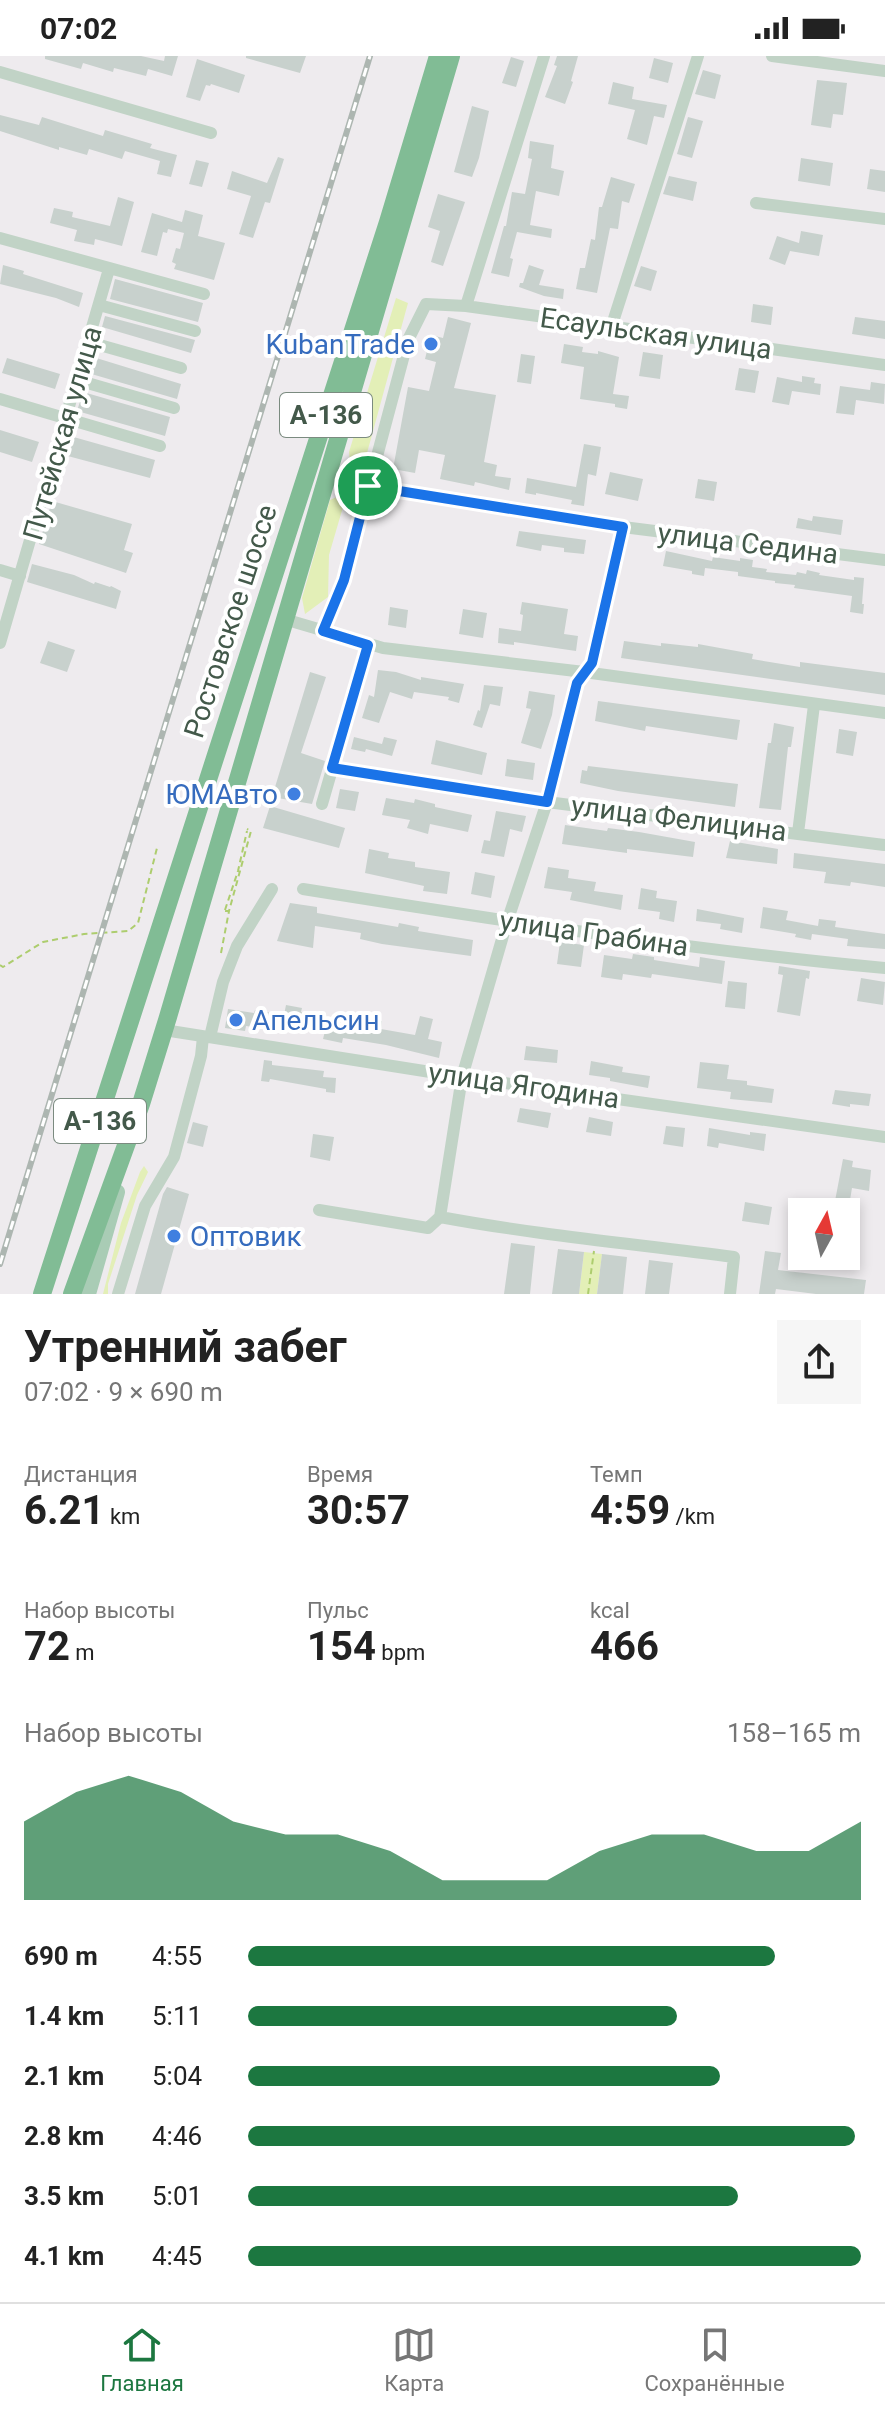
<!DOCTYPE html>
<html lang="ru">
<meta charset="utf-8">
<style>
body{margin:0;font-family:Roboto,sans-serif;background:#f6f6f6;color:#222;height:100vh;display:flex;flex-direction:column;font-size:30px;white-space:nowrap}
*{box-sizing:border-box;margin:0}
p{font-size:26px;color:#767676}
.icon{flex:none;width:44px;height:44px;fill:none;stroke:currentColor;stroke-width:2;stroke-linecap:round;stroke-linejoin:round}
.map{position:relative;height:1238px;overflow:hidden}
.details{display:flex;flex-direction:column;background:#fff;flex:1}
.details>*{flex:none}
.needle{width:52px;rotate:8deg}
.fabs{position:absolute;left:788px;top:1142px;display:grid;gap:16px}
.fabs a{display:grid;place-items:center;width:72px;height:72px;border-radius:0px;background:#fff;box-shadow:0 4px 12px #0003;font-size:40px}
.pin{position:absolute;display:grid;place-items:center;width:68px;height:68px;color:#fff;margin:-34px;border:4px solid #fff;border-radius:50%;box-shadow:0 2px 8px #0007}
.round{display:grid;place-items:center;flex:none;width:84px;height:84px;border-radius:0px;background:#f6f6f6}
.headline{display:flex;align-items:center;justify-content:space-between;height:136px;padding:0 24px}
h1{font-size:44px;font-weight:700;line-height:60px}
.metrics{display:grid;grid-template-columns:repeat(3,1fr);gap:12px;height:136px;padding:8px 24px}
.metrics div{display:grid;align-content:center}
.metrics b{font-size:40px;font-weight:700}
.metrics small{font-size:22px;font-weight:400}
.metrics p{font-size:22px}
.chart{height:224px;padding:16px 24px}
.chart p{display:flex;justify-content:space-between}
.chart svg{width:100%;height:144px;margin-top:8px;fill:#1c7740;opacity:.7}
ul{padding:0 24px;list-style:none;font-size:26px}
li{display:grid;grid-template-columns:128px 96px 1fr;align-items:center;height:60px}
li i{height:20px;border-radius:10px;background:#1c7740}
.status{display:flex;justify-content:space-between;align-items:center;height:56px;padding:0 40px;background:#fff;direction:ltr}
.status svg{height:22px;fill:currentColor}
.dock{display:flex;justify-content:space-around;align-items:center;height:112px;border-top:2px solid #e0e0e0;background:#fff;font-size:22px;color:#767676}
.dock a{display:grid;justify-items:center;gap:4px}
.dock .on{color:#1c7740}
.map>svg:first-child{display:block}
.green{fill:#e3efb7}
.building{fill:#c8d1cd}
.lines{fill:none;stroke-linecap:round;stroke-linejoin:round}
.path{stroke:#adcd6e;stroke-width:2;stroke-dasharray:6 4;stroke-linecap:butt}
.minor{stroke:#c1d3c6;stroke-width:12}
.major{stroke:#a9ccb5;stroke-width:16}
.highway{stroke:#81bc95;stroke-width:18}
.rail-casing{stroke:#adb6b1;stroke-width:6}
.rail{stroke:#fff;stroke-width:3;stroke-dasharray:9;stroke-linecap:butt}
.route-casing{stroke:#fff;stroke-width:16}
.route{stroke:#1a73e8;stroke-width:10}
.shop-dot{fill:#3f7fe0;stroke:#fff;stroke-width:3}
.labels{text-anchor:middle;stroke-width:8;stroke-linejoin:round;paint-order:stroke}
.shield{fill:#fff;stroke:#7b8b80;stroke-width:2}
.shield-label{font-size:26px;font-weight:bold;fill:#43594a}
.street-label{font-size:28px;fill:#43594a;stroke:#fff}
.shop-label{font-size:28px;fill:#366cbe;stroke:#fff;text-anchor:end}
</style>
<div class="status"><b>07:02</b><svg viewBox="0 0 49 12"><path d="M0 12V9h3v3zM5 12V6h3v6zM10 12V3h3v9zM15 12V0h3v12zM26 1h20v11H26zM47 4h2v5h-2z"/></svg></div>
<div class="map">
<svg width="885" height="1238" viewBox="0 0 885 1238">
<rect width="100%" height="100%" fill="#eeebee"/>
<!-- green -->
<path class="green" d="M396 242 408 247 361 419 351 416 349 396Z
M339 440 343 451 329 499 328 541 305 558 302 542 330 444Z
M144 1110 148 1116 137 1139 108 1228V1238H103L121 1167 140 1116Z
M584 1196 602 1198 597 1238H579Z"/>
<!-- building -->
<path class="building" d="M45 0H141L164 5 165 0H178L172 20 148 13 146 20 114 12 113 16 83 7 81 13 45 3Z
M246 0H306L300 17 246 2Z
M557 0H578L571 25 573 26 565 48 545 41 557 10 554 9Z
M511 1 524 5 516 31 502 27Z
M654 2 673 7 668 27 649 22Z
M197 3 245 19 239 37 211 28 210 30 206 29 200 45 186 41Z
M703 14 721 19 715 43 695 38Z
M817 24 847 27 843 59 833 58 831 72 811 69Z
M613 26 634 31 632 43 667 49 664 62 654 60 647 89 627 83 635 54 608 48Z
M472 50 489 55 479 102 472 121 454 116Z
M0 59 39 69 42 61 103 80 105 74 152 88 150 92 177 99 171 121 157 118 160 105 125 95 122 103 89 93 87 99 59 91V94L0 75Z
M688 61 703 65 692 102 677 98Z
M530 85 554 89 551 112 564 115 559 140 536 135 530 169 552 173 551 182 517 176 510 202 513 203 509 221 491 217 504 170H506L512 136 525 138 532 103 528 102Z
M278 101 284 103 270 147 265 146 253 182 239 178 251 140 227 133 232 115 267 127Z
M801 102 833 107 830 130 798 125Z
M196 104 209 107 202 131 189 128Z
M870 113 885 115V136L867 133Z
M669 120 697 126 693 145 663 138Z
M611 121 635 128 629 147 622 145 618 173 610 172 597 237 576 233 580 212H585L591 183 595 184 599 151H602Z
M438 138 465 146 443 210 431 206 440 175 428 171Z
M118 141 134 146 122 190 95 183 94 189 74 185 77 174 50 167 54 152 73 156 72 161 110 170Z
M185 154 203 159 198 180 225 187 214 224 174 213 176 208 172 206 176 192 180 193 184 177 168 173 167 177 163 176 157 200 141 196 152 157 182 166Z
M801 175 823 179 819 200 790 195 785 209 769 203 777 180 799 187Z
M3 209 24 215 23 218 83 237 79 251 56 242 0 228Z
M529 209 544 214 539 229 564 233 563 243 544 240 519 231 520 227H523Z
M641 210 657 215 651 235 634 230Z
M115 223 203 247 198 266 110 243Z
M753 248 773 251 771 269 751 266Z
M105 260 195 284 191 297 102 271Z
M448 261 471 267 454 332 496 339 484 406 497 409 495 420 511 422 509 434 475 426 474 430 440 423 445 399 419 394 415 417 393 413 408 331 429 335 436 306 425 303 431 279 443 282Z
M855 261 885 265V283L852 278Z
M564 288 583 291 582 296 598 298V295L619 301 613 338 629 340 627 353 615 351V348L580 343 584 311 561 307Z
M643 296 663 299 660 323 639 320Z
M521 298 535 300 531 328 517 326Z
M93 301 181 328 177 343 88 317Z
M7 302 60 318 55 333 2 317Z
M739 312 759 315 755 337 735 334Z
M802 320 815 322 814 327 821 328 820 339 792 335 789 349 772 346 777 321 802 326Z
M871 326 885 328 884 348 856 344 854 359 836 357 840 330 870 334Z
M83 336 170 361 165 380 77 355Z
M0 374 39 386 32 406 0 396Z
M70 380 155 404 150 422 64 399Z
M584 388 601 391 596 420 588 418 584 450 571 448 572 444 536 437V439L525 437 527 422 576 431Z
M610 416 643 423 638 445 605 438Z
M698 423 717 426 714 445 695 442Z
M52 445 132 468 124 494 133 497 126 517 39 488Z
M813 460 843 464 841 479 796 472 798 462 812 465Z
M519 475 586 484 584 498 564 496V492L542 489 541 495 516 490Z
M666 495 712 505 713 501 740 505V502L753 504 752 511 767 513 766 516 796 519 797 516 806 518 807 514 820 517 819 519 854 524V521L864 522 862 548H864L863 558 850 556 852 540 794 532 795 529 775 527V525L738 520V516L705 512 704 520 692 518V515L663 510Z
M32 508 74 519 94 528 95 526 110 531 111 530 121 535 116 553 27 526Z
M522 546 568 553 564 578 578 580 576 595 514 586V589L498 587 499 572 521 575 523 559 520 558Z
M390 551 408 554 406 572 388 569Z
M463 553 487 557 483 582 459 578Z
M48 585 75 594 67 616 40 607Z
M624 585 661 590V587L698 591V588L753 598 752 603 800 611V606L885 617V639L621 602Z
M378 614 396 616 421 624V621L464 628 459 647 448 644 449 641 414 636 412 643 390 636 379 667 362 662 369 639 374 641Z
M310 616 326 621 301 697 325 705 312 748 272 741Z
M484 629 503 631 500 650 490 648 482 672 473 669 478 654 480 655Z
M529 635 555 639 552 659 541 693 521 687 531 653 526 652Z
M598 645 740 664 737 684 646 670 645 675 595 665Z
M774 667 794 671 791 691H788L781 754 759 752 768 687H771Z
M839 673 857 676 853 700 836 697Z
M354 681 382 688 384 681 397 684 392 700 366 693 365 696 351 693Z
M436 684 487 697 482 719 431 708Z
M507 703 535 707 533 724 505 720Z
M588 710 738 728 735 751 618 735 580 727 582 714 587 715Z
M340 733 359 736 355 755 336 752Z
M386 742 414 747 415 743 435 748V751L472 759 468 776 430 768 428 778 407 772 410 764 382 759Z
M270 750 345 772 339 792 263 772Z
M496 755 526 760 522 776 510 773 504 801 481 797 484 784 490 785Z
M565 769 607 775 608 772 639 776 695 786 693 801 627 793V797L562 788Z
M730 785 778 793 777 808 726 802Z
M369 793 389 797 388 802 415 806V811L450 816 447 838 423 835 424 830 365 817Z
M794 797 885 808V831L851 826 850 830 824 827 826 816 793 812Z
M548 811 569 814 568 822 596 826 594 835 623 839 621 854 570 844 572 836 544 832Z
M475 816 495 820 491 842 471 838Z
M641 832 657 835 656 842 677 845 674 866 659 863 660 856 638 853Z
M290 847 317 851V857L398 871 399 867 419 871 418 875 473 884 471 900 382 888 360 883 361 877 315 870 313 892 277 885Z
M763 851 788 855 786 864 818 870 819 863 836 865 835 871 885 878V893L847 890 848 883 812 878 811 884 795 881 796 878 760 872Z
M697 853 744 862 742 877 720 873 721 868 696 865Z
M560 886 584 889 581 911 557 908Z
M633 898 654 901V904L699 911 700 901 725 905 722 928 652 918 651 922 623 918 622 924 601 921 604 899 632 903Z
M779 910 810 915 809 923 806 922 800 960 777 956 783 919 778 918Z
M861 922 885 926 883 949 857 945Z
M728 925 747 927 745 953 725 951Z
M286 949 302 952 301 956 360 967 361 962 382 965 381 973 415 979 420 960 433 963 428 983 442 986 439 1002 386 989 343 982 342 987 323 983 326 971 299 967V970L273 965 272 974 246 970 245 975 225 972 228 953 254 957 255 954 284 959Z
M526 990 558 994 557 1007 524 1004Z
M264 1004 272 1005V1009L324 1015 323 1021 336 1022 335 1037 326 1036V1033L270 1023 269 1026 261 1025Z
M591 1005 623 1011 622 1016 650 1020 648 1032 610 1025V1022L589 1019Z
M700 1006 729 1009 727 1023 747 1025V1029L774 1033 772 1047 730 1043 731 1036 697 1032Z
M835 1034 871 1038 869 1050 850 1048V1051L832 1048Z
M520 1052 551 1057 548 1072 517 1066Z
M589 1061 613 1066 611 1080 586 1076Z
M193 1066 208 1070 203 1091 187 1087Z
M666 1070 685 1072 683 1091 663 1088Z
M709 1072 750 1079V1076L766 1078 764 1095 719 1087 718 1092 707 1090Z
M313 1078 334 1081 330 1105 310 1101Z
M843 1103 853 1105 852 1111 871 1114 869 1135 852 1132 848 1156H827L829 1144 835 1145Z
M167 1131 189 1138 161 1238H135L163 1138Z
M745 1146 772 1151 769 1169 742 1165Z
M511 1187 535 1190 530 1238H504Z
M558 1193 584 1196 579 1238H552Z
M765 1195 781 1197 778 1214 866 1224 864 1238H816L776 1233 775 1238H759Z
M602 1198 627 1201 623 1238H597Z
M649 1204 673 1207 669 1238H645Z"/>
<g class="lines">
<!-- path -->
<path class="path" d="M225 854 238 815 247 775
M225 855H229L251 775 247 773
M221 897 229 855
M0 909 3 911 43 886 84 878 128 875 138 867 157 792
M588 1238 594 1195"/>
<!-- minor -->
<path class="minor" d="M772 0 885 15
M0 16 211 77
M756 147 885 163
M0 182 204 238
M99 249 195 275
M466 250 544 0
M611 272 698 0
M89 286 181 312
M77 324 174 352
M0 343 160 390
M327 421 349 428 623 471 885 504
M0 514 20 520
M284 563 383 592 584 616 885 657
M323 575 344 524 408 284 426 248 466 250 885 309
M0 587 109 213
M332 712 547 746 884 789
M322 748 368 589
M798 777 814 649
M303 833C497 864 690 894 885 912
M164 974 462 1021 885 1081
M210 981 223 926 237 890 272 833
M319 1154 428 1172 440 1161
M440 1161 462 1021 507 866 547 746 577 627 592 607 623 471
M440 1161C537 1179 636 1188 734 1201L730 1238
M118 1238 145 1150 174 1101 201 1000 203 981"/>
<!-- major -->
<path class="major" d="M88 1238 117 1136"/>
<!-- highway -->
<path class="highway" d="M42 1238 388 166 438 0
M72 1238 141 1048 168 961 451 0"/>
<!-- rail casing -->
<g class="rail-casing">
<path id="rail" d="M0 1208 370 0"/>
</g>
<!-- rail -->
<use href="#rail" class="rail"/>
</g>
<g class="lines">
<!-- route casing -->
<g class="route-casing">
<path id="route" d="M368 430 623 471 592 607 577 627 547 746 332 712 368 589 323 575 344 524Z"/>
</g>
<!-- route -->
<use href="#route" class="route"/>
</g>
<!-- markers -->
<g class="shop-dot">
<circle cx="431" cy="288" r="8"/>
<circle cx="294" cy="738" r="8"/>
<circle cx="236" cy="964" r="8"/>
<circle cx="174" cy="1180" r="8"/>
</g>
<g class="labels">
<!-- shield labels -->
<g class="shield">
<rect x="280" y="337" width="92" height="44" rx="6"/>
<rect x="54" y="1043" width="92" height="44" rx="6"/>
</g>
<g class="shield-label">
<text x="326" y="368">А-136</text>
<text x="100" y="1074">А-136</text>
</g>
<!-- street labels -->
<g class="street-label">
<text transform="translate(656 277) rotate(8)" y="10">Есаульская улица</text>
<text transform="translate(62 377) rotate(-74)" y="10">Путейская улица</text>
<text transform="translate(748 487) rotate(7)" y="10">улица Седина</text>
<text transform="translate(230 565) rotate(-72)" y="10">Ростовское шоссе</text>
<text transform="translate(679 762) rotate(7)" y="10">улица Фелицина</text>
<text transform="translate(594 877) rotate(8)" y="10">улица Грабина</text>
<text transform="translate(524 1029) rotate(8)" y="10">улица Ягодина</text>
</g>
<!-- shop labels -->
<g class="shop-label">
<text x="415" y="298">KubanTrade</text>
<text x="278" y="748">ЮМАвто</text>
<text x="252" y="974" text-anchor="start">Апельсин</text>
<text x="190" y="1190" text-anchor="start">Оптовик</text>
</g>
</g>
</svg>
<div class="fabs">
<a><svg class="needle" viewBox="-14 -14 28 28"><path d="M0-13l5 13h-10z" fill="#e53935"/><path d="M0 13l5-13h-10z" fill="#767676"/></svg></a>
</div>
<div class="pin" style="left:368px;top:430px;background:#1e9e55"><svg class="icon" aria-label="arrive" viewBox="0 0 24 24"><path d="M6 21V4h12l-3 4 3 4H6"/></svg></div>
</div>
<section class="details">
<div class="headline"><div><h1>Утренний забег</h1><p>07:02 · 9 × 690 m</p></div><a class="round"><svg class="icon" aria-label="share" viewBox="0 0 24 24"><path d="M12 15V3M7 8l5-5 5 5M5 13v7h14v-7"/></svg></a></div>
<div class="metrics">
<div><p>Дистанция</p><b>6.21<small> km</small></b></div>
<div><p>Время</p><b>30:57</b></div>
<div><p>Темп</p><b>4:59<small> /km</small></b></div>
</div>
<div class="metrics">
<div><p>Набор высоты</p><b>72<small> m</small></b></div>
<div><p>Пульс</p><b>154<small> bpm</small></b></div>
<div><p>kcal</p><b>466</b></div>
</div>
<div class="chart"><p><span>Набор высоты</span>158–165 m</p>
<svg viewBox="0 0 160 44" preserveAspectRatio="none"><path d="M0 44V20L10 11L20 6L30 11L40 20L50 24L60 24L70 29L80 38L90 38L100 38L110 29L120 24L130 24L140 29L150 29L160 20V44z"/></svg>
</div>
<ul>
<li><b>690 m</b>4:55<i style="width:86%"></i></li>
<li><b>1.4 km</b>5:11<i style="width:70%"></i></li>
<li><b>2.1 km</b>5:04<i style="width:77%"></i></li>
<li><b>2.8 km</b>4:46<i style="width:99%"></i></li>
<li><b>3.5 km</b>5:01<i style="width:80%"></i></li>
<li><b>4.1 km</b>4:45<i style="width:100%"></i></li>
</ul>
</section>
<nav class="dock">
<a class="on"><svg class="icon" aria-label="home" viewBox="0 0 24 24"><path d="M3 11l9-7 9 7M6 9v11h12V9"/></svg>Главная</a>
<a><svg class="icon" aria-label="map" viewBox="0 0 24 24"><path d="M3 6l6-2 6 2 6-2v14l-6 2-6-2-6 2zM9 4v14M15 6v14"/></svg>Карта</a>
<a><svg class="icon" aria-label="saved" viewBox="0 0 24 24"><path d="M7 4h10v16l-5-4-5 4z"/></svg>Сохранённые</a>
</nav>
